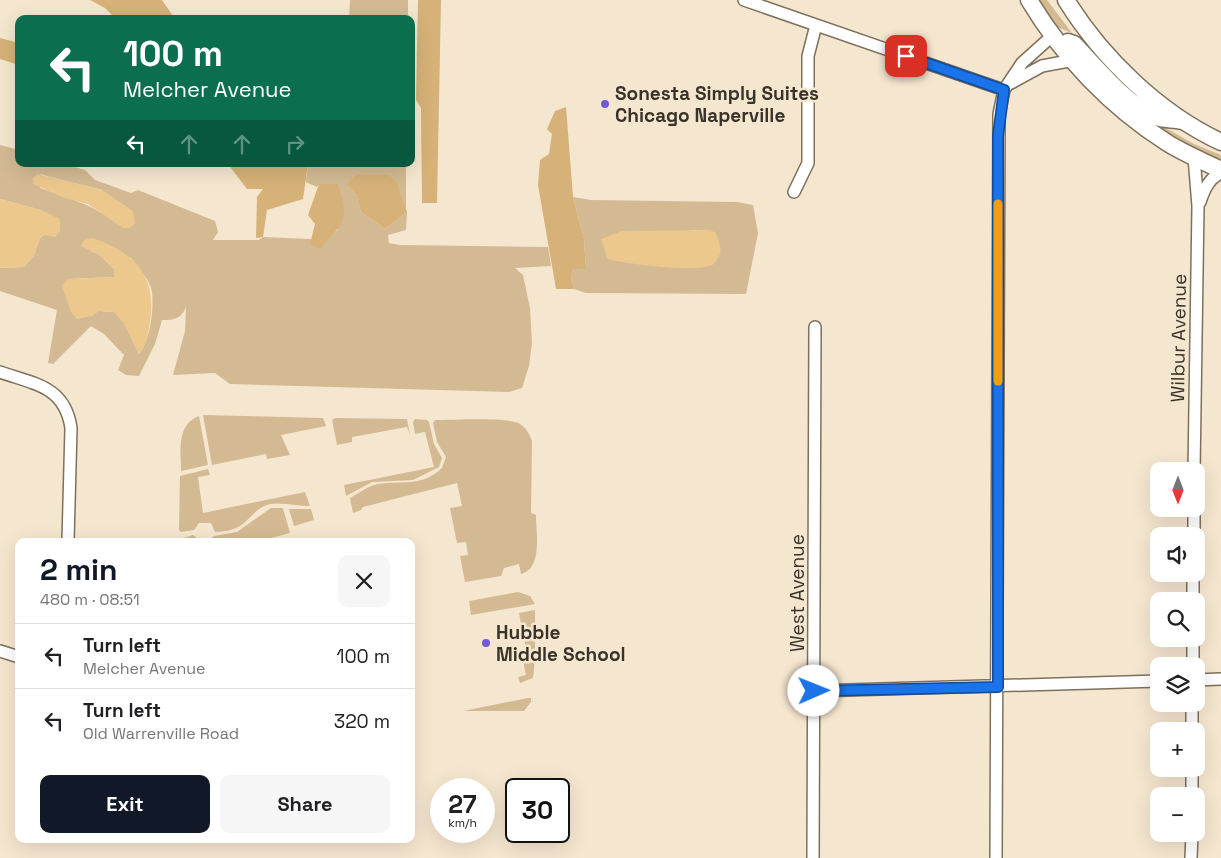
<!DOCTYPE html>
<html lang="en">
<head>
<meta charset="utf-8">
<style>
  body { margin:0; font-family:"Space Grotesk",sans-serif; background:#f6f6f6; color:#202124; height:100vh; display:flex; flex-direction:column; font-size:19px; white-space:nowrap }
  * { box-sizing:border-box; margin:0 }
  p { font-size:16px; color:#757577 }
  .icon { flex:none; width:28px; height:28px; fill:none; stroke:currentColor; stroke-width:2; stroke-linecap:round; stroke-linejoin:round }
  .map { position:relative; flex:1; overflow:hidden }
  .side { position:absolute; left:15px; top:538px; width:400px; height:305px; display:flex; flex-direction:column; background:#fff; border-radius:10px; box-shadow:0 5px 20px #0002 }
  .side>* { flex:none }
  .guide { position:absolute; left:15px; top:15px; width:400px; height:152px; border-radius:10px; box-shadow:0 5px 20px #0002; background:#0b6e4f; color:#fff; overflow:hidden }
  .needle { width:32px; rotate:180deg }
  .controls { position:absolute; left:1150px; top:462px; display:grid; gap:10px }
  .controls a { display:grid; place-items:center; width:55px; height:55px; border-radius:10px; background:#fff; box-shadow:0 5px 20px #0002; font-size:25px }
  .speed { position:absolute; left:430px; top:778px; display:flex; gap:10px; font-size:25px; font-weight:700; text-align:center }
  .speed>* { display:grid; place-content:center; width:65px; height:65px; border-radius:50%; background:#fff; box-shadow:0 5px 20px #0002; line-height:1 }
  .speed small { font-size:12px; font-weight:400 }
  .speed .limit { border:2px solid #111; border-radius:8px; background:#fff; color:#111 }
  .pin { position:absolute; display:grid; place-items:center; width:42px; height:42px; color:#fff; margin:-21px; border-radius:10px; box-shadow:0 2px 8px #0006 }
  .me { position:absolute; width:55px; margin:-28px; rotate:89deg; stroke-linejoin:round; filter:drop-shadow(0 0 4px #0008) }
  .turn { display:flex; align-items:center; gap:18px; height:105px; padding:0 25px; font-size:22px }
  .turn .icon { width:65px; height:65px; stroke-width:2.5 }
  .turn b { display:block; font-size:35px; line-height:42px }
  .lanes { display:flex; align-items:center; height:48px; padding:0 25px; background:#0003; justify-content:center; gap:25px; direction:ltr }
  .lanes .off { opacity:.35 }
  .round { display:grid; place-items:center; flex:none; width:52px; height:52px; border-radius:10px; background:#f6f6f6 }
  .overview { display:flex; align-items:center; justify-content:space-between; height:85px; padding:0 25px }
  h1 { font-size:30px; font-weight:700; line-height:38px; color:#111827 }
  .cta { display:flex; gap:10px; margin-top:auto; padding:10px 25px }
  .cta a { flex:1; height:58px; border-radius:10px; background:#111827; color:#fff; font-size:20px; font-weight:700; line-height:58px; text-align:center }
  .cta a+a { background:#f6f6f6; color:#202124 }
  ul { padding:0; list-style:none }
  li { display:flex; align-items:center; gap:15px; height:65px; padding:0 25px; border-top:1px solid #e0e0e0 }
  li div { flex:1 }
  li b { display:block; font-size:19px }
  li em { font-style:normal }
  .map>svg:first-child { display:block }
</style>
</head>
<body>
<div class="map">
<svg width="1221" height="858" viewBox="0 0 1221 858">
  <rect width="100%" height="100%" fill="#f5e6cf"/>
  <path fill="#d3ba93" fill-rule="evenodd" d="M 350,0 L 408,0 L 408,19 L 349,19 Z
    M 1039,0 L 1047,0 L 1072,33 L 1057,27 Z
    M 1136,111 L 1194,144 L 1221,155 L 1221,162 L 1186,145 Z
    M 0,145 L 19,150 L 19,164 L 65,164 L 85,170 L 95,180 L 131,193 L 138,190 L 215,221 L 218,232 L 213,240 L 259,240 L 263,237 L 311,239 L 311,244 L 328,238 L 338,230 L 319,184 L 317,187 L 306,182 L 308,164 L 406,164 L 406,209 L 398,184 L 356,194 L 361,212 L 385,229 L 407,212 L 406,230 L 388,235 L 389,243 L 400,245 L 548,247 L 551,266 L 515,268 L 523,275 L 530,308 L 532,343 L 529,366 L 522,388 L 509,392 L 230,384 L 215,373 L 173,375 L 185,331 L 186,307 C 181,319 174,320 162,320 L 155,344 L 139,376 L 126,375 L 118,370 L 124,355 L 104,334 L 91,326 L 53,364 L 48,363 L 57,310 L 0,291 L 0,268 L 24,267 L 34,255 L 40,238 L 44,235 L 41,210 L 0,199 ZM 41,174 C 61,181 82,184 102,190 L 116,223 C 93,204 67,198 40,188 ZM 89,251 L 131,258 C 139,268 150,280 152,292 C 154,309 150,341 139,354 L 124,323 L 114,312 L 98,311 L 92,316 L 71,312 L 68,300 L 68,279 L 114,277 L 114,269 L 99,254 Z
    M 573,197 L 591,200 L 737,202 L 753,205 L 758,233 L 746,294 L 586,293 L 574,289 L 571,277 L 573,269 L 586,269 L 584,239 ZM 694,230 L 710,230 L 602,246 Z
    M 203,415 L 323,418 L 326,426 L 281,435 L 290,455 L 267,459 L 266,454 L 212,465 Z
    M 199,416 L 208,465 L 181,471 C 181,451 176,425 199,416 Z
    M 335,418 L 407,419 L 410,435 L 407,427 L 352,437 L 352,442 L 337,445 L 332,420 Z
    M 415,419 L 427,420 L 429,422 L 434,444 L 442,458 L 439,467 L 413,480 L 372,482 L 346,496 L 344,485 L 434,467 L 425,432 L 415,434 L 413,422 Z
    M 435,420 C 454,420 503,417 518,423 C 526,427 529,433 532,441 L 531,513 L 536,515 C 536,532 543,569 521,574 L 519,564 L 504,568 L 501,576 L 465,582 L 460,556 L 468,555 L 466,542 L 457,543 L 450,508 L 462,506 L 457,483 L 363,507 L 361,510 L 353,513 L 350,498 C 359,493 368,486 378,484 C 403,480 420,488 442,468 L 446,457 L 437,442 L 433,423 Z
    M 208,469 L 210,475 L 198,477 L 203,513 L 305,492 L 310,506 C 297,506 282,502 270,504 C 247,510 251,531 215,532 L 211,523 L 199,523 L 194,530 L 181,532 L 179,530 L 180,476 Z
    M 271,508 L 283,508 L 290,533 L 260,541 L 208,541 L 214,536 L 237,532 Z
    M 289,509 L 311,509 L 314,520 L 294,526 Z
    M 193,535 L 201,541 L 175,541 Z
    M 518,592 L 530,596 L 535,604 L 471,615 L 469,601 Z
    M 535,610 L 535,654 L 527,655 L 519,613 Z
    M 535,659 L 533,678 L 520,683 L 518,677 L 526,675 L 523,661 Z
    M 528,698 L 531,698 L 531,702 L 524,711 L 463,711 Z"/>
  <path fill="#d6b278" d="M 90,0 L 162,0 L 175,19 L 112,19 L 114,17 L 105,8 Z
    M 418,0 L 441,0 L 437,203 L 422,203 L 421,108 L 416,100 Z
    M 0,38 L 19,43 L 19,65 L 0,59 Z
    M 566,107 L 573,197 L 584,239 L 586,269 L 573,269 L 571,277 L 574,289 L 556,289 L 538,185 L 540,160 L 549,154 L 552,134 L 547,129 L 555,111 Z
    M 228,164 L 308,164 L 303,199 L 267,210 L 263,237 L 256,238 L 257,197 L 263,189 L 247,189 Z
    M 357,175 L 389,175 L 398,184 L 407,212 L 385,229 L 361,212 L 356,194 L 347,184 Z
    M 319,184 L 338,184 C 343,200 349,216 337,230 C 331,237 326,241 321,249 L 310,244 L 315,224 L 308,215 Z"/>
  <path fill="#ecc88d" d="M 37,174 L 102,190 L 133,211 L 135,224 L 129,228 L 123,228 L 88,204 L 65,198 L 33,184 L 33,178 Z
    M 0,199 L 41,210 L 60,219 L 60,231 L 55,237 L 44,235 L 40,238 L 34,255 L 24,267 L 0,268 Z
    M 710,230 L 716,233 C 718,241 723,249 719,256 C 718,258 714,264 712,265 C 695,273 630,264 611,260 L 607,258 L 601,239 L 622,231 Z
    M 92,238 C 134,252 157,275 150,321 C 148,333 147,345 139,354 L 124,323 L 114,312 L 98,311 L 92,316 L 77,319 L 71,312 L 62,286 L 68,279 L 114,277 L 114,269 L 100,255 L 81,246 L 84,240 Z"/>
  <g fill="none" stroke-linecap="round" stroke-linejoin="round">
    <defs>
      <path id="minor" d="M 744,0 L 1004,90
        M 1011,83 L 1042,66 L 1074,60
        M 1194,157 L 1198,206 L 1194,471
        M 794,192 L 808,163 L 808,56 L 816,25
        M 1200,202 C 1204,190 1209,178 1221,173
        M 0,372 C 34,384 65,386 71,428 L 68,541
        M 1194,536 L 1194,509
        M 1193,601 L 1193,574
        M 0,651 L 19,657
        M 1193,666 L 1193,639
        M 1196,680 L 1221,679
        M 814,691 L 1159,681
        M 1192,731 L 1192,704
        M 1192,796 L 1192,769
        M 813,858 L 815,327
        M 996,858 L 999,114 L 1004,90 L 1022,63 L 1052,36
        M 1191,858 L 1192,834"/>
      <path id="secondary" d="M 1029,0 C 1063,57 1111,107 1166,142 C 1183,153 1203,161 1221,170
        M 1066,0 C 1102,58 1159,113 1221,142
        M 1068,42 L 1074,44 C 1096,67 1126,104 1156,117 C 1163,120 1174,119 1182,121"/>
    </defs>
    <use href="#minor" stroke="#7e715c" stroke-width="14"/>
    <use href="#secondary" stroke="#7e715c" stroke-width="19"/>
    <use href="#minor" stroke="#fff" stroke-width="11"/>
    <use href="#secondary" stroke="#fff" stroke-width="16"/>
  </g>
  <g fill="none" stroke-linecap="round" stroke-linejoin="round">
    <defs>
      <path id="route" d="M 814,691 L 998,687 L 998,136 L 1004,90 L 906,56"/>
    </defs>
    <use href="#route" stroke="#114b97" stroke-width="12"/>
    <use href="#route" stroke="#1a73e8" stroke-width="9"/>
    <path stroke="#f59e0b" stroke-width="9" d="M 998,204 L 998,381"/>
  </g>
  <g fill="#7459d4" stroke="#f5e6cf" stroke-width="2">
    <circle cx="605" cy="104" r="5"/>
    <circle cx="486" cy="643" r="5"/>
  </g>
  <g text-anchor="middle" stroke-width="5" stroke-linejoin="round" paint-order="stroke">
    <g font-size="19" font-weight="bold" fill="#383229" stroke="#f5e6cf" text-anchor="start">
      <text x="615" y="100">Sonesta Simply Suites<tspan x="615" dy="22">Chicago Naperville</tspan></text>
      <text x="496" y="639">Hubble<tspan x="496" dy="22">Middle School</tspan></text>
    </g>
    <g font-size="19" fill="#383229" stroke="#f5e6cf">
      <text transform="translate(1178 338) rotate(-89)" y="7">Wilbur Avenue</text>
      <text transform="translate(797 593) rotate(-90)" y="7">West Avenue</text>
    </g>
  </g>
</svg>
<div class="controls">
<a><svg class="needle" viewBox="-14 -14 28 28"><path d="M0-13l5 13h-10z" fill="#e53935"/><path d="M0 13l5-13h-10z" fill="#757577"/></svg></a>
<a><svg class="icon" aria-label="sound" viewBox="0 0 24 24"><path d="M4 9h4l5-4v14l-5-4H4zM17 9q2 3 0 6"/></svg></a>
<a><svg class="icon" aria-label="search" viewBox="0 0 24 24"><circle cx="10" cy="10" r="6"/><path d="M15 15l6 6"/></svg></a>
<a><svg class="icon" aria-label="layers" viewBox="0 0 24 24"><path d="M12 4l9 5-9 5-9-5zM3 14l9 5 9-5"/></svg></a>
<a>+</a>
<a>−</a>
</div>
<div class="speed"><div>27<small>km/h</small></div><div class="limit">30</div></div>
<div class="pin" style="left:906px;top:56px;background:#d93025"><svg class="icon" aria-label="arrive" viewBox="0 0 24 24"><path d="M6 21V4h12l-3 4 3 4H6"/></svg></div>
<svg class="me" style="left:814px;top:691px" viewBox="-20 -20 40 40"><circle r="19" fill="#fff"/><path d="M0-13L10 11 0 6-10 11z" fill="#1a73e8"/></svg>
<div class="guide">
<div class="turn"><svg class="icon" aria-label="left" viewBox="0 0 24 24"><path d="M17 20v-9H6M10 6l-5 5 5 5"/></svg><div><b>100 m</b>Melcher Avenue</div></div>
<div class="lanes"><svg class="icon" aria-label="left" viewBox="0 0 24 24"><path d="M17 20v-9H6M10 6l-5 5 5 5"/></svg><svg class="icon off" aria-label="ahead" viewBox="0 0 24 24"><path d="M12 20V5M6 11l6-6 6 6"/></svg><svg class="icon off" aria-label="ahead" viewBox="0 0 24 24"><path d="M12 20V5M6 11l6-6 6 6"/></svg><svg class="icon off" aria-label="right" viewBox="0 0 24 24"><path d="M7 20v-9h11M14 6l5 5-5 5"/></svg></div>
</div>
<section class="side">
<div class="overview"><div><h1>2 min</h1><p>480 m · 08:51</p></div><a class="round"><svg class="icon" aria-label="close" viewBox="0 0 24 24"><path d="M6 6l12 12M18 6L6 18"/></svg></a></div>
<ul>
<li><svg class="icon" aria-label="left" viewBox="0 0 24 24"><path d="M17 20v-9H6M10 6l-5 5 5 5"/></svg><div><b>Turn left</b><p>Melcher Avenue</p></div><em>100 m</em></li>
<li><svg class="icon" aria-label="left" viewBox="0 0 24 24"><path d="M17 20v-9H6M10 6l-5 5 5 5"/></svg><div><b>Turn left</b><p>Old Warrenville Road</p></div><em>320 m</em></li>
</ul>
<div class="cta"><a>Exit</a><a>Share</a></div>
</section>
</div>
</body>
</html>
